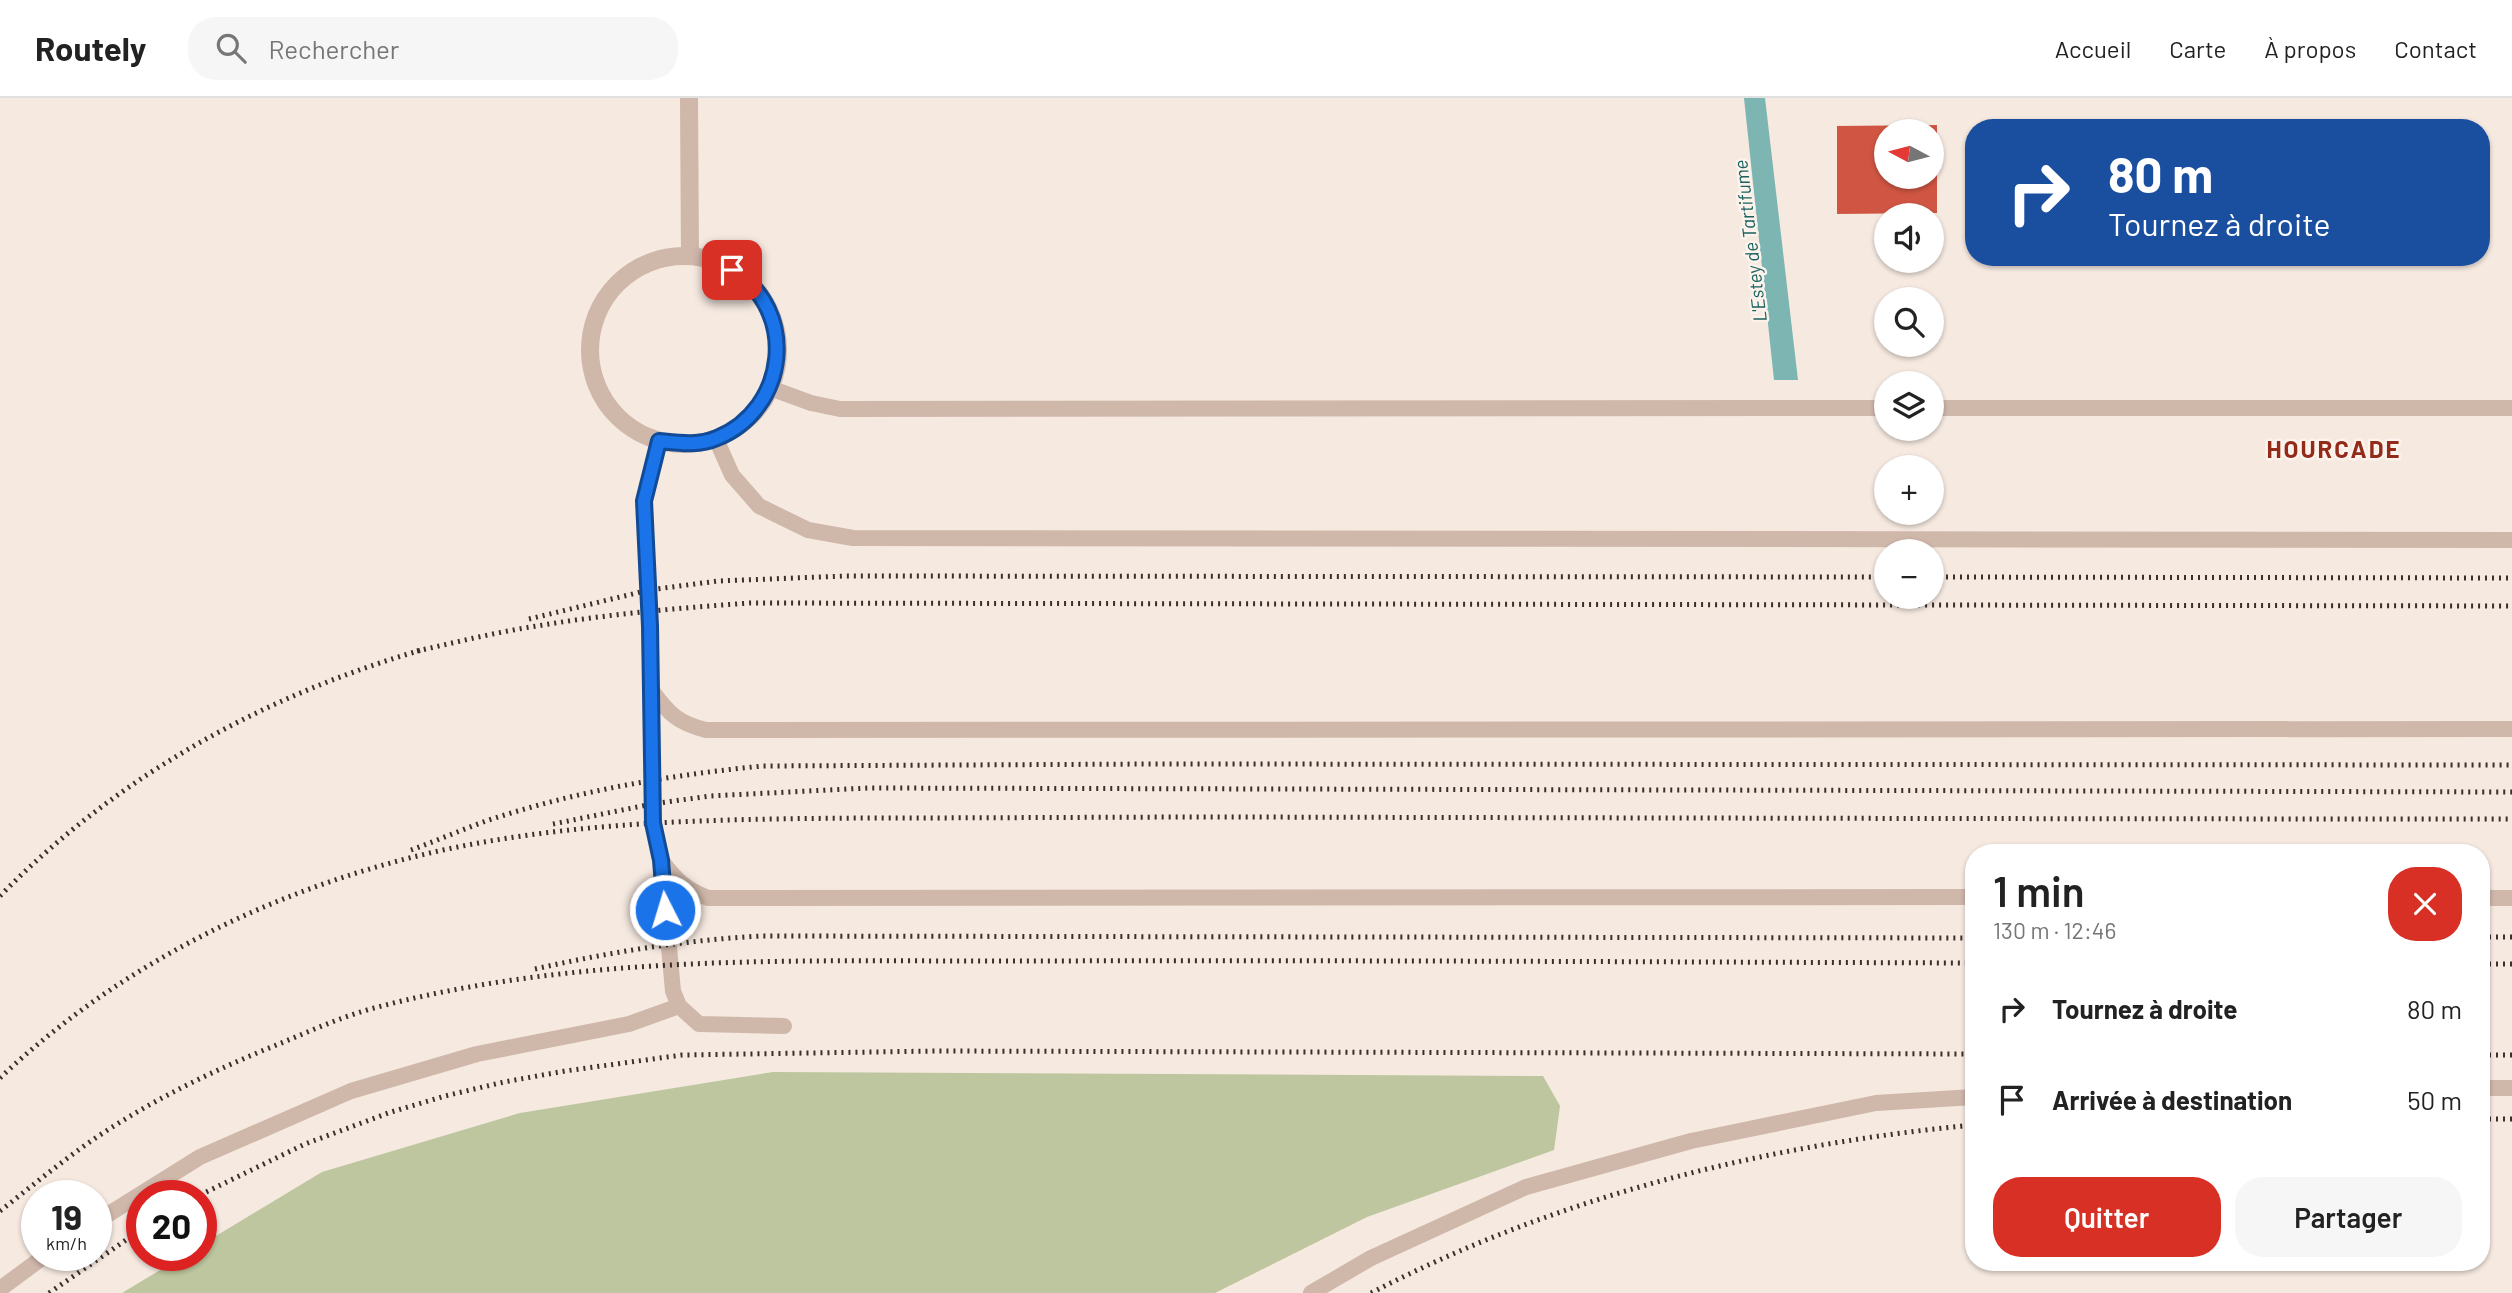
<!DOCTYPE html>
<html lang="fr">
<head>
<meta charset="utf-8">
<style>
  body { margin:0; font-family:Barlow,sans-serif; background:#f6f6f6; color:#222; height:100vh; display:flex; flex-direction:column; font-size:26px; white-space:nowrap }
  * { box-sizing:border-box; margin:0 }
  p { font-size:23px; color:#767676 }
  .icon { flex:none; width:38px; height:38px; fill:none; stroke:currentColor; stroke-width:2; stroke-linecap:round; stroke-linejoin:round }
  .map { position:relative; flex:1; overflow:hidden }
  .side { position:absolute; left:1965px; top:746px; width:525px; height:427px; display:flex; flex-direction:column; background:#fff; border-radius:28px; box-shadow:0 2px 5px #0004 }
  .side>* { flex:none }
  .banner { position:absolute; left:1965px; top:21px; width:525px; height:147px; border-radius:28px; box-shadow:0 2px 5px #0004; background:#1a4fa0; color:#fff; overflow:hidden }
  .needle { width:46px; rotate:277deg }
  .controls { position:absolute; left:1874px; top:21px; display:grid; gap:14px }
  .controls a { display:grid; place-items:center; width:70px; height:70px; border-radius:50%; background:#fff; box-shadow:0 2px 5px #0004; font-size:35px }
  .speed { position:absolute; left:21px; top:1082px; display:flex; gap:14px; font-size:35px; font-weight:700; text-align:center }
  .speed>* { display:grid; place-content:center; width:91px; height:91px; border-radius:50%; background:#fff; box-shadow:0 2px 5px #0004; line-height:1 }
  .speed small { font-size:18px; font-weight:400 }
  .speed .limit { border:10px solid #d22; background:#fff; color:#111 }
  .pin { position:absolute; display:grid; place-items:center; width:60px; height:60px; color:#fff; margin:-30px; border-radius:14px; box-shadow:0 4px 10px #0006 }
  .me { position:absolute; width:77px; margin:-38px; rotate:355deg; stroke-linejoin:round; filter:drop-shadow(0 0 5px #0008) }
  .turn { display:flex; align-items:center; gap:24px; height:147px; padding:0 28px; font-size:32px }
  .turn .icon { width:91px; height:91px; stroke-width:2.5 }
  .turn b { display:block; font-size:49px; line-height:60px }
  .round { display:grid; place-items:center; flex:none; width:74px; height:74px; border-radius:28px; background:#f6f6f6 }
  .overview { display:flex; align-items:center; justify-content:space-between; height:119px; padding:0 28px }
  h1 { font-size:42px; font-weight:600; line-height:52px }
  .primary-button { display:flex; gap:14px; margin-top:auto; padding:14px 28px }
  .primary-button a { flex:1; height:80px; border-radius:28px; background:#d93025; color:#fff; font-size:28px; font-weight:600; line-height:80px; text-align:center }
  .primary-button a+a { background:#f6f6f6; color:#222 }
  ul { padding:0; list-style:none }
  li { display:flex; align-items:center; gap:21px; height:91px; padding:0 28px }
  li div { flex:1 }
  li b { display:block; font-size:26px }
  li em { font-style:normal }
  header { display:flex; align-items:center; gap:42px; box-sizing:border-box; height:98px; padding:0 35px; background:#fff; border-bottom:2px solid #e0e0e0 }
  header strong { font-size:33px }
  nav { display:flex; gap:38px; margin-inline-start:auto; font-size:24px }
  .search { width:490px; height:63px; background:#f6f6f6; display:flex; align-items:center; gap:18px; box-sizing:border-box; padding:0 24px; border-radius:28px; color:#767676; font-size:26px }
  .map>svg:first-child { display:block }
</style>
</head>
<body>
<header>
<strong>Routely</strong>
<div class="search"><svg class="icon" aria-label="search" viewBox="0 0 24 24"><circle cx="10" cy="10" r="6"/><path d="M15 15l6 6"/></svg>Rechercher</div>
<nav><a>Accueil</a><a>Carte</a><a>À propos</a><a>Contact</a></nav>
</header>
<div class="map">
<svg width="2512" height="1195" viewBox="0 0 2512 1195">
  <rect width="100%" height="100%" fill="#f5e9e0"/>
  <path fill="#bdc69e" d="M 773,974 L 1543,978 L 1560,1008 L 1554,1052 L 1367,1119 L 1215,1195 L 122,1195 L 185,1157 L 201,1157 L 201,1147 L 322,1074 L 520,1015 Z"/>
  <path fill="#7cb5b1" d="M 1744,0 L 1765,0 L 1798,282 L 1774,282 Z"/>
  <path fill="#d05643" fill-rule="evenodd" d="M 1937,27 L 1937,115 L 1837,116 L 1837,28 ZM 1886,33 L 1932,33 L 1932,79 L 1886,79 Z"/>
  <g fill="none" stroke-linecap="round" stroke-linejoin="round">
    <path stroke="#cfb7aa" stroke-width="16" d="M 770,290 L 811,305 L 840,311 L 1886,310
      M 1932,310 L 2512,310
      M 716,341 L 732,377 L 759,408 L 808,432 L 853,440 L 2512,442
      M 659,343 L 644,403 L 650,528 L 653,725 L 661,762 L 673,893 L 679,908 L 699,926 L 784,928
      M 652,593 C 669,616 678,625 706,632 L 2512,631
      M 661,762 C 676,782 685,791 708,800 L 1974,799
      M 2482,800 L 2512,800
      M 2482,990 L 2512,990
      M 96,1124 L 200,1059 L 351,993 L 477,956 L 629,926 L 679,908
      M 0,1191 L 46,1157
      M 1311,1195 L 1371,1160 L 1526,1089 L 1691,1043 L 1876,1005 L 1974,999"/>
    <path stroke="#cfb7aa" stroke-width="18" d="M 689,0 L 690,158
      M590 252a94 94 0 1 1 188 0a94 94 0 1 1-188 0Z"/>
    <path stroke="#3c2e2a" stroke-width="5" stroke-dasharray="2 5" stroke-linecap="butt" d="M 1932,479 L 2512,480
      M 529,521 L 649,492 L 718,483 L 845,478 L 1886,479
      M 417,553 C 457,544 497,534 537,528 C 608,516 679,510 750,505 L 2512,508
      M 553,726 L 652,706 L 710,698 L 868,690 L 2512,694
      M 411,752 C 436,743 461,732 486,723 C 576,693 669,677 763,668 L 1152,666 L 2512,667
      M 0,798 C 117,678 264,597 425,551
      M 2482,839 L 2512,839
      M 2482,866 L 2512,866
      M 535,871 C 610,854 685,842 762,838 L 1974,840
      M 2482,957 L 2512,957
      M 0,980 C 122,864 279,788 443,752 C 583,722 726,721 868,720 C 989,720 1110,719 1231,719 C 1658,720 2085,721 2512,721
      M 2482,1021 L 2512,1021
      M 200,1097 L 305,1046 L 391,1014 L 445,998 L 504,984 L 565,973 L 682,957 L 936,953 L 1974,956
      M 0,1113 C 32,1088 63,1062 97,1039 C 154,1001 216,971 279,946 C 310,933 341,919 374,910 C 588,853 815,864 1034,863 C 1348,862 1661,864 1974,865
      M 49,1195 L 142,1131
      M 1371,1195 C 1556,1099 1766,1046 1974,1027"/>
  </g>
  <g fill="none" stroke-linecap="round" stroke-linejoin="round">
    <defs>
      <path id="route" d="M 665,812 L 661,762 L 653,725 L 650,528 L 644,403 L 659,343 C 679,345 699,348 717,340 C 788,311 799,212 732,172"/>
    </defs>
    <use href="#route" stroke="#114b97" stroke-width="18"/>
    <use href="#route" stroke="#1a73e8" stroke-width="12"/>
  </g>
  <g text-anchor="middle" stroke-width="5" stroke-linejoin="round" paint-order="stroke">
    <g font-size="19" font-style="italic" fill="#1b625f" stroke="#fcf3ed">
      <text transform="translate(1750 143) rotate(-97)" y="7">L'Estey de Tartifume</text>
    </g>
    <g font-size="24" font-weight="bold" letter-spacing="2" fill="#932b1b" stroke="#fcf3ed">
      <text x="2334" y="360">HOURCADE</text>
    </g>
  </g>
</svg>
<div class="controls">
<a><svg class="needle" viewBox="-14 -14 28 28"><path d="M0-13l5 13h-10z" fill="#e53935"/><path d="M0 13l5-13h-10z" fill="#767676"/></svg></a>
<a><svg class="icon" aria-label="sound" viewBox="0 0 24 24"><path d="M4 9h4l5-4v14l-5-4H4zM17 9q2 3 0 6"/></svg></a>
<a><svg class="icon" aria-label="search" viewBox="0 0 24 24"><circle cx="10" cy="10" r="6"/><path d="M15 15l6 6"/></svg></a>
<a><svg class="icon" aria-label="layers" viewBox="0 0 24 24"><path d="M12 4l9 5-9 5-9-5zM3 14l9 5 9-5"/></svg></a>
<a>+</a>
<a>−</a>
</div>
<div class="speed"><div>19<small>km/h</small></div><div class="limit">20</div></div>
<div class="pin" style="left:732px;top:172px;background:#d93025"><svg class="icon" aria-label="arrive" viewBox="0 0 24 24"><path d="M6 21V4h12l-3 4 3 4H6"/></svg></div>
<svg class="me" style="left:665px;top:812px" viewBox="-20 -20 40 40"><circle r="17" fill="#1a73e8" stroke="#fff" stroke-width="3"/><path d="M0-11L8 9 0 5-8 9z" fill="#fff"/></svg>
<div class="banner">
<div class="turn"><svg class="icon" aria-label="right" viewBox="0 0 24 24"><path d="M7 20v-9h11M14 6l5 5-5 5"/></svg><div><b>80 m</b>Tournez à droite</div></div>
</div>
<section class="side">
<div class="overview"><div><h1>1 min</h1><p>130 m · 12:46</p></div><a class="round" style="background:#d93025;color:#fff"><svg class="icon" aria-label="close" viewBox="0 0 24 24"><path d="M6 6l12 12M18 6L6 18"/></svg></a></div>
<ul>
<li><svg class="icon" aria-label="right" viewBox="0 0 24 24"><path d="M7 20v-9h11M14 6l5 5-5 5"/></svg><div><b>Tournez à droite</b></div><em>80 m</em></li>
<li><svg class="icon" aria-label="arrive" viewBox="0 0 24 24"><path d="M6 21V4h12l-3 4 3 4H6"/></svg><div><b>Arrivée à destination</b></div><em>50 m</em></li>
</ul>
<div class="primary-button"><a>Quitter</a><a>Partager</a></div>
</section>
</div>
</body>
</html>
